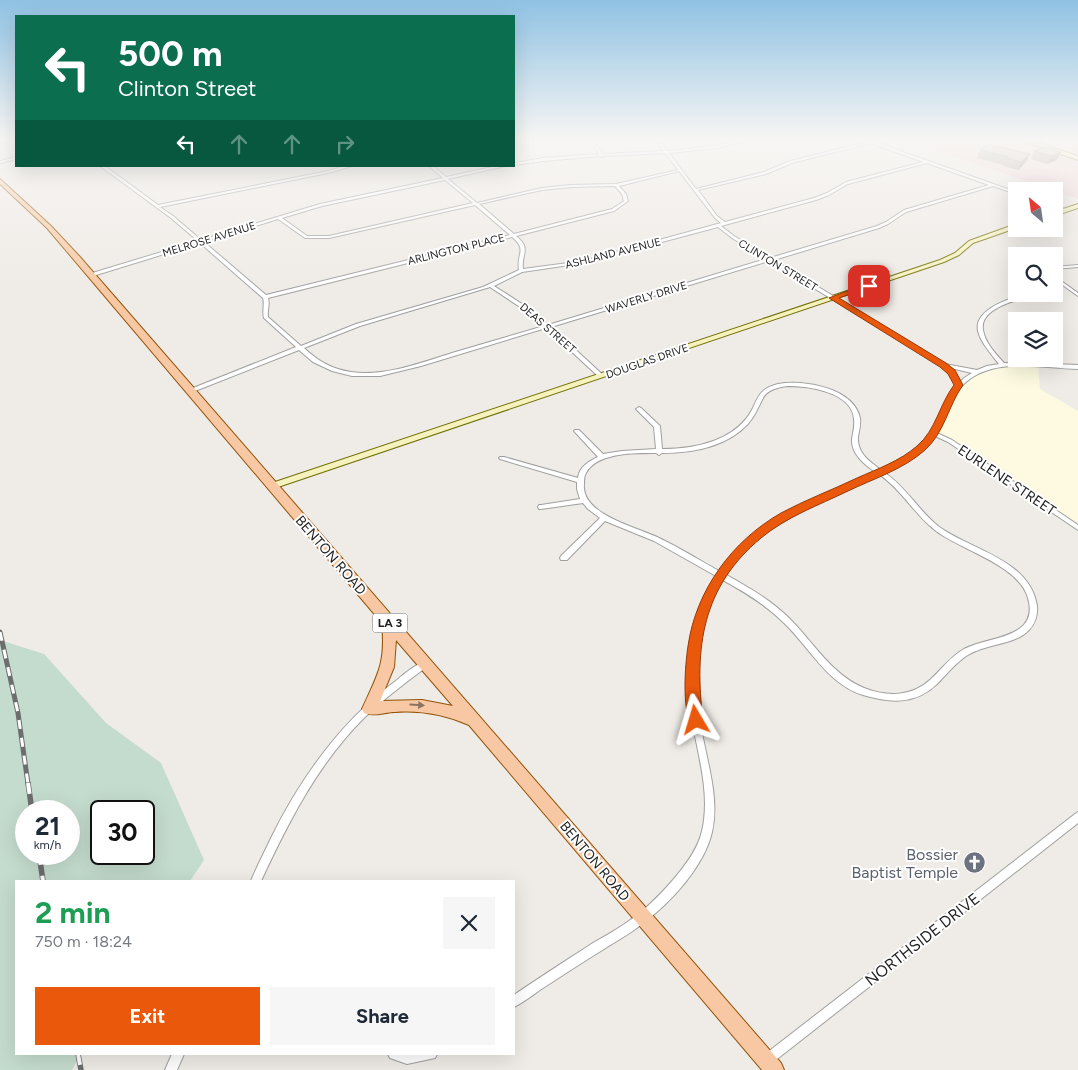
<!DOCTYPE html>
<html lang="en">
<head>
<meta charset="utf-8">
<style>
  body { margin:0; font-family:Figtree,sans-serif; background:#f6f6f7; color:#1f2937; height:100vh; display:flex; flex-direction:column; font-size:19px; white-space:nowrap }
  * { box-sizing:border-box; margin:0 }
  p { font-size:16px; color:#747a83 }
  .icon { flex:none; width:28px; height:28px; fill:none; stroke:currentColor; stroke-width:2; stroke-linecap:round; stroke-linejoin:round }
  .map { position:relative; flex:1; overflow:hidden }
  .side { position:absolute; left:15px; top:880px; width:500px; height:175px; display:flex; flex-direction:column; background:#fff; border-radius:0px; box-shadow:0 5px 20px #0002 }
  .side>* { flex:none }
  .banner { position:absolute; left:15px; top:15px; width:500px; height:152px; border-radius:0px; box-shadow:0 5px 20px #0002; background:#0b6e4f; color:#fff; overflow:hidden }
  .needle { width:32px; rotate:331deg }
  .controls { position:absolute; left:1008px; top:182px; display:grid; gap:10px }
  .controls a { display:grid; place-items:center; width:55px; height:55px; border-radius:0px; background:#fff; box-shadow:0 5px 20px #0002; font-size:25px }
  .speed { position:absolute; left:15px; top:800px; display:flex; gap:10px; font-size:25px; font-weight:700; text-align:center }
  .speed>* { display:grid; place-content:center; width:65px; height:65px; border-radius:50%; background:#fff; box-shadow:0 5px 20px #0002; line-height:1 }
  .speed small { font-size:12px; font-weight:400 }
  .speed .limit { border:2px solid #111; border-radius:8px; background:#fff; color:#111 }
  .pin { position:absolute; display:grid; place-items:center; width:42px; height:42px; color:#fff; margin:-21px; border-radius:10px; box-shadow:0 2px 8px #0006 }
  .me { position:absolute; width:55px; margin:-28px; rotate:353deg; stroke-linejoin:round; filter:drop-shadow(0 0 4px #0008) }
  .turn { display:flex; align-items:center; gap:18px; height:105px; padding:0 20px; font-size:22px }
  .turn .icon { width:65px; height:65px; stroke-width:2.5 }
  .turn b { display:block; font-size:35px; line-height:42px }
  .lanes { display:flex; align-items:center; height:48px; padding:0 20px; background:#0003; justify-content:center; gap:25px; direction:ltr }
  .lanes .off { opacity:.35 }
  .round { display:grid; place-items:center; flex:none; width:52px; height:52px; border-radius:0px; background:#f6f6f7 }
  .overview { display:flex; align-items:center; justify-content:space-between; height:85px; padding:0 20px }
  h1 { font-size:30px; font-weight:700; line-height:38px; color:#1e9e55 }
  .cta { display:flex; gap:10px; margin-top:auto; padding:10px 20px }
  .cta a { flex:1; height:58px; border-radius:0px; background:#ea580c; color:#fff; font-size:20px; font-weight:700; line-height:58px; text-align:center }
  .cta a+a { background:#f6f6f7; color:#1f2937 }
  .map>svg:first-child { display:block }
</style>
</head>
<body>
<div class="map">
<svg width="1078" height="1070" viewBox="0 0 1078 1070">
  <rect width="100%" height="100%" fill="#efebe6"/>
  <path fill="#efd6d8" d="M 908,141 L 1020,141 L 1078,159 L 1078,199 Z
    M 1032,141 L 1078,141 L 1078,155 Z"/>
  <path fill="#fdfae1" d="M 1003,365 L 1038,365 L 1040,389 L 1078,411 L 1078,528 L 950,441 L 935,434 L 952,393 L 971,375 Z"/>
  <path fill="#c4dcce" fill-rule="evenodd" d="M 0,640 L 44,654 L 106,723 L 161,763 L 204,860 L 190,881 L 16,881 L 16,1054 L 81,1054 L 72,1070 L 0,1070 ZM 26,811 L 69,811 L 69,854 L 26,854 ZM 101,811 L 144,811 L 144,854 L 101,854 Z"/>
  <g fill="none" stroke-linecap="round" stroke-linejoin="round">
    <path stroke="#a9d6db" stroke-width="1" d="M 0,144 L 16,142"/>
    <defs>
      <path id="street" d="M 656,141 L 660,141 L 667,151 L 716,146 L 738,141 L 747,141 L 716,148 L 669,153 L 696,189 L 764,172 L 790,161 L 867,142 L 866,141 L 872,141 L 1016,192 L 1016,194 L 993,186 L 906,212 L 888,224 L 879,228 L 774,260 L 945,364 L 977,370 L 987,366 L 999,364 C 991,354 981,343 978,331 C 973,308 1018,294 1035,294 L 1035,295 C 1019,299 979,308 983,330 C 985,343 996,354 1004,363 L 1027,363 L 1078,365 L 1078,369 C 1041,368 988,355 960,388 C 950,401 946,419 937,433 L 952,440 L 1078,525 L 1078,530 L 948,442 L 935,436 C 923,454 903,464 885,473 C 906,487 918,510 938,526 C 970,550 1030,559 1037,606 C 1038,614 1035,624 1029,630 C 1013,647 980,643 961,660 C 952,667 945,676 937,684 C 915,705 890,703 863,695 C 827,684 809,646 783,622 C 765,604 743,591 721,579 C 717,587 712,595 709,603 C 692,646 694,693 703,738 C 709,768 719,801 712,832 C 704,867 670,903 642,924 C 630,934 616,941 604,949 C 583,962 563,975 543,988 C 534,994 524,1002 514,1007 L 514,995 C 540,977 567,960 593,943 C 605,936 618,929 629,921 C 645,910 660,895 673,880 C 685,866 698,849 702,831 C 713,785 690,735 688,688 C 687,660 691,630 702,603 C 705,594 711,585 716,576 L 654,541 L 605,521 L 567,560 L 561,560 L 560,558 L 561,556 L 600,518 L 588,509 L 583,503 L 541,509 L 539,509 L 538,507 L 539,505 L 541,505 L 580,499 L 577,489 L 577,482 L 500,459 L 499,458 L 500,457 L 504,457 L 578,478 C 579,467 589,461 598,457 L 575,432 L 574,431 L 575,430 L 579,430 L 603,454 L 622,451 L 656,449 L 654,427 L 636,409 L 639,407 L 641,408 L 660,426 L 662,449 C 691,449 726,443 746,419 C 759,403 754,390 778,384 C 803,379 854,388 860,418 C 861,424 859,431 858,437 C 857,453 869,461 881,470 C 902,460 923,448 934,427 C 942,413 947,399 956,386 L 950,373 L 944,367 L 769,261 L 551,327 L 603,375 L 603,377 L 599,377 L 546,328 L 421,366 L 380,376 L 352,376 L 332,371 L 313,362 L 299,350 L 190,393 L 188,392 L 188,390 L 296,347 L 264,318 C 262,311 265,305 263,298 L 200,243 L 93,276 L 89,276 L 89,274 L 198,241 L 171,218 L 100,166 L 105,166 L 158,205 L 328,171 L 345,166 L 352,166 L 328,173 L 160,207 L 173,216 L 201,240 L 320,204 L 443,178 L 429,166 L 433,166 L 446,177 L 497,166 L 505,166 L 448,179 L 477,203 L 542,188 L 571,185 L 616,184 L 678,170 L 665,153 L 604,156 L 602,157 L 600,156 L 543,161 L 514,165 L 514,163 L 543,158 L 599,154 L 594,146 L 596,145 L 602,154 L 664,151 ZM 871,143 L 923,162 L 846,182 L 827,193 L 814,198 L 725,222 L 717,216 L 698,190 L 766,174 L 792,163 ZM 927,163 L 989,185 L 904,210 L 886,222 L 877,226 L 770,258 L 734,236 L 721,226 L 816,200 L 829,195 L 848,184 ZM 679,171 L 715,218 L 721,223 L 583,261 L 523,269 C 521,253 532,249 516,236 L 614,211 L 628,201 L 626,194 L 619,186 ZM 445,180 L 473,203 L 329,236 L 307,236 L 282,218 L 322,206 ZM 615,186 L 622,194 L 624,201 L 612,209 L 514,234 L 479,204 L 542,190 L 571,187 ZM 475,205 L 510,235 L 266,295 L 204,242 L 278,219 L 305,238 L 329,238 ZM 718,227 L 732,238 L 766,259 L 548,325 L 536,313 L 494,286 L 522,272 L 583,263 ZM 512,237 C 528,250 516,254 519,270 L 483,287 L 356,324 L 301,346 L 268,317 C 267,311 270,304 268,298 ZM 490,287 L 532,315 L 544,326 C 513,335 483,344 452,353 C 421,363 383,377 351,372 C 331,369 318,361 304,348 L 360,326 ZM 951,368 L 972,373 L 964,378 L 960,382 L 955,372 ZM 787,386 C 809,386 852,392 854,419 C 855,426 853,432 852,439 C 851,454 864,464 875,472 C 828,494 770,514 734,553 C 728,558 724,565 719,571 C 699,560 680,548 659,538 C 637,527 581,515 584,484 C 584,480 584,476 586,473 C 597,452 636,453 656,453 L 659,455 L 662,453 C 692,453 726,447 748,424 C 752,419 756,413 758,408 C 761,403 762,398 766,394 C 771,389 780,387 787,386 ZM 880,475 C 903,491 914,514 936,531 C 961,550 1019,565 1028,598 C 1040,639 988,636 964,649 C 950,657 942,669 931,679 C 912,697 887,697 864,688 C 832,675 813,642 790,619 C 771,600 748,587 725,574 C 730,568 734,561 739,556 C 777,517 832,498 880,475 Z
        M 16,157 L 16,159 L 0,163 L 0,161 Z
        M 1054,206 L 1065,209 L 1066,210 L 1064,211 L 1054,208 Z
        M 1078,265 L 1078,267 L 1054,269 L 1054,267 Z
        M 1054,276 L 1078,293 L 1078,296 L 1054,279 Z
        M 425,661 L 428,662 L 429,664 L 428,666 C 406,682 385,698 365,717 C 318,763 288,823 261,881 L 251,881 C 257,866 265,851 272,836 C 302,776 342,720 397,680 C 405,673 415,665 425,661 Z
        M 1078,812 L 1078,823 L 772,1063 L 768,1065 L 764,1063 L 762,1059 L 764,1055 L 1075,814 Z
        M 172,1054 L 184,1054 L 177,1070 L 165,1070 Z
        M 388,1054 L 437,1054 L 435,1058 L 407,1064 L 390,1058 Z"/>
      <path id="secondary" d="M 1023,141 L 1031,141 L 1078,156 L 1078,160 Z
        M 1078,204 L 1078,208 L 1054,216 L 1054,212 Z
        M 1016,224 L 1016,228 L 973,243 L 959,255 L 944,262 L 275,488 L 269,488 L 267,486 L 269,484 L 940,260 L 955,253 L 969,241 Z"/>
      <path id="primary" d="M 0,179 L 51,226 L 80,257 L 781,1063 L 784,1070 L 762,1070 L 469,725 C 446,715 421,710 395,712 C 386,712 373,717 364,713 L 362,709 C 378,674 386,663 382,623 L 47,228 L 0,184 ZM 396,640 L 453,706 L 422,700 L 380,701 L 394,667 Z"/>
    </defs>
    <use href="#street" stroke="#a0a0a0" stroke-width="2"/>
    <use href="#secondary" stroke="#716f0b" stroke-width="2"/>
    <use href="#primary" stroke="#925308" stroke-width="2"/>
    <use href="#street" fill="#fff" fill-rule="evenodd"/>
    <use href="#secondary" fill="#f6f2bd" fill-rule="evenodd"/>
    <use href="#primary" fill="#f7c8a3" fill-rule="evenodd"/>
    <defs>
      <path id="rail-far1" d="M 0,632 L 18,713 L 28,784"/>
      <path id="rail" d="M 28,783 L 32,811
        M 39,854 L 43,881
        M 78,1054 L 81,1070"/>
    </defs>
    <use href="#rail-far1" stroke="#6d6d6d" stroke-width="5"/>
    <use href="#rail" stroke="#6d6d6d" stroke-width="5.5"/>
    <use href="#rail-far1" stroke="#fff" stroke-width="3" stroke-dasharray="9" stroke-linecap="butt"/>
    <use href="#rail" stroke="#fff" stroke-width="4" stroke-dasharray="11" stroke-linecap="butt"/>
  </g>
  <path fill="#a59d99" d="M 987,144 L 1026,162 L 1018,170 L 1003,166 L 1004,165 L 977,158 L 980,150 Z
    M 1044,147 L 1057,160 L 1047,164 L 1031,159 L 1034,151 Z"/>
  <path fill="#867f7d" d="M 1061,152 L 1057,160 L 1047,164 L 1051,156 Z
    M 1030,154 L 1026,162 L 1018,170 L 1021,162 Z"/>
  <path fill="#c0b6b2" stroke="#867f7d" d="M 987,144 L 1030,154 L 1021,162 L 1007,158 L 1008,157 L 980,150 Z
    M 1044,147 L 1061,152 L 1051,156 L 1034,151 Z"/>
  <defs><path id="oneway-solid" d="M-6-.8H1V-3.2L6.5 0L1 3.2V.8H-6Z" transform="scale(1.25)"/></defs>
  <use fill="#8b7461" href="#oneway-solid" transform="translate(417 705) rotate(3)"/>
  <linearGradient id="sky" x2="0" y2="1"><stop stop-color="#8fc2e3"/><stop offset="0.48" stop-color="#f8f6f4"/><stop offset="1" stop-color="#f8f6f4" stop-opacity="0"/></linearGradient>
  <rect width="1078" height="291" fill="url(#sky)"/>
  <path fill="#ea580c" stroke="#983908" d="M 866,284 L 873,286 L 839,298 L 946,363 L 955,370 L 963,385 C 948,406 945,432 925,450 C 904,469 873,479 848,491 C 819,505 786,517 761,538 C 702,587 694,648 703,720 L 701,725 L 696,727 L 691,725 C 682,706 685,666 688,646 C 696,590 732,541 781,513 C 805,500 832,490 857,478 C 877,469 900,461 917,446 C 936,430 939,405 954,385 L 948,374 L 940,367 L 829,298 Z"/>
  <defs>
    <symbol id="church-disc" viewBox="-11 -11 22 22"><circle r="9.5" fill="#6b7280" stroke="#fff"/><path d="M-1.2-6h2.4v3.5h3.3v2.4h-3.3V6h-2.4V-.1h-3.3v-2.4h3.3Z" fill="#fff"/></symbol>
  </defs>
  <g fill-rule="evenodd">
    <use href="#church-disc" x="962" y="850" width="25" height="25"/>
  </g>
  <g text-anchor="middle" stroke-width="4" stroke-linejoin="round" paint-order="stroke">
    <g font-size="11" fill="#1f1f1f" stroke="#fff">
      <text transform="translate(209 239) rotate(-17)" y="4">MELROSE AVENUE</text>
      <text transform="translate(456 249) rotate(-14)" y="4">ARLINGTON PLACE</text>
      <text transform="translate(613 253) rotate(-14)" y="4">ASHLAND AVENUE</text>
      <text transform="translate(778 265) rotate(31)" y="4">CLINTON STREET</text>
      <text transform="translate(646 297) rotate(-17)" y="4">WAVERLY DRIVE</text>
      <text transform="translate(548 328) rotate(41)" y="4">DEAS STREET</text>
      <text transform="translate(647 361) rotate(-19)" y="4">DOUGLAS DRIVE</text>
    </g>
    <rect fill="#fff" stroke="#626262" stroke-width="1" x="372.5" y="613.5" width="35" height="19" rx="4"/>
    <g font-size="12" font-weight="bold" fill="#1f1f1f">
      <text x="390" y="627">LA 3</text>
    </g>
    <g font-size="14" fill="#1f1f1f" stroke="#fff">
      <text transform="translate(1007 480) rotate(34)" y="5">EURLENE STREET</text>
      <text transform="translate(331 555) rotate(49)" y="5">BENTON ROAD</text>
      <text transform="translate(595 861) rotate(50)" y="5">BENTON ROAD</text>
    </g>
    <g font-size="16" fill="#5b616d" stroke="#fff" text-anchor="end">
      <text x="958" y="860">Bossier<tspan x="958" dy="18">Baptist Temple</tspan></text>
    </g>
    <g font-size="16" fill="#1f1f1f" stroke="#fff">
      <text transform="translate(922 939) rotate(-38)" y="6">NORTHSIDE DRIVE</text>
    </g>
  </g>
</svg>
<div class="controls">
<a><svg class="needle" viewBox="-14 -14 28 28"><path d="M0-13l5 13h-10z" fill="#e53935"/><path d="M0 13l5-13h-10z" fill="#747a83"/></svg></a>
<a><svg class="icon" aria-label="search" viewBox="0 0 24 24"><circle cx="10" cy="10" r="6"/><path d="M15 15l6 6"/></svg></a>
<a><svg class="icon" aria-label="layers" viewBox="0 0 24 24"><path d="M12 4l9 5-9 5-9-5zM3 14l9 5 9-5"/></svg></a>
</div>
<div class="speed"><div>21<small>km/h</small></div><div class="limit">30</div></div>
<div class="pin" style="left:869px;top:286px;background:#d93025"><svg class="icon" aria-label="arrive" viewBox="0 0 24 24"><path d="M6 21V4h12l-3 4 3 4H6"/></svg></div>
<svg class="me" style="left:696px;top:720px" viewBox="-20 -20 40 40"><path d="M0-17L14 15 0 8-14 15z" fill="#ea580c" stroke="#fff" stroke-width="4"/></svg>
<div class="banner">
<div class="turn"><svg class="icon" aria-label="left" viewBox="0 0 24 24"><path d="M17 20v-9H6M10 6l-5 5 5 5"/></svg><div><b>500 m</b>Clinton Street</div></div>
<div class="lanes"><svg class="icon" aria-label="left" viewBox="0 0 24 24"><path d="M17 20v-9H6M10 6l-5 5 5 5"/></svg><svg class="icon off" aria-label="ahead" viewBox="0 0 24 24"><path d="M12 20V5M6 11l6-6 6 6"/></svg><svg class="icon off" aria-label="ahead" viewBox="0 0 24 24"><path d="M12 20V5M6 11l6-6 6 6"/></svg><svg class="icon off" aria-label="right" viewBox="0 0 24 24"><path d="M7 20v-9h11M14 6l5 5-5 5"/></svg></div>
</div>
<section class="side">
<div class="overview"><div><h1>2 min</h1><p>750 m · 18:24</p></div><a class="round"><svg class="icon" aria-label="close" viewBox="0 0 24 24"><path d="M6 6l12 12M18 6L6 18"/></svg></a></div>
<div class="cta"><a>Exit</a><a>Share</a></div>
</section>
</div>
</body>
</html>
